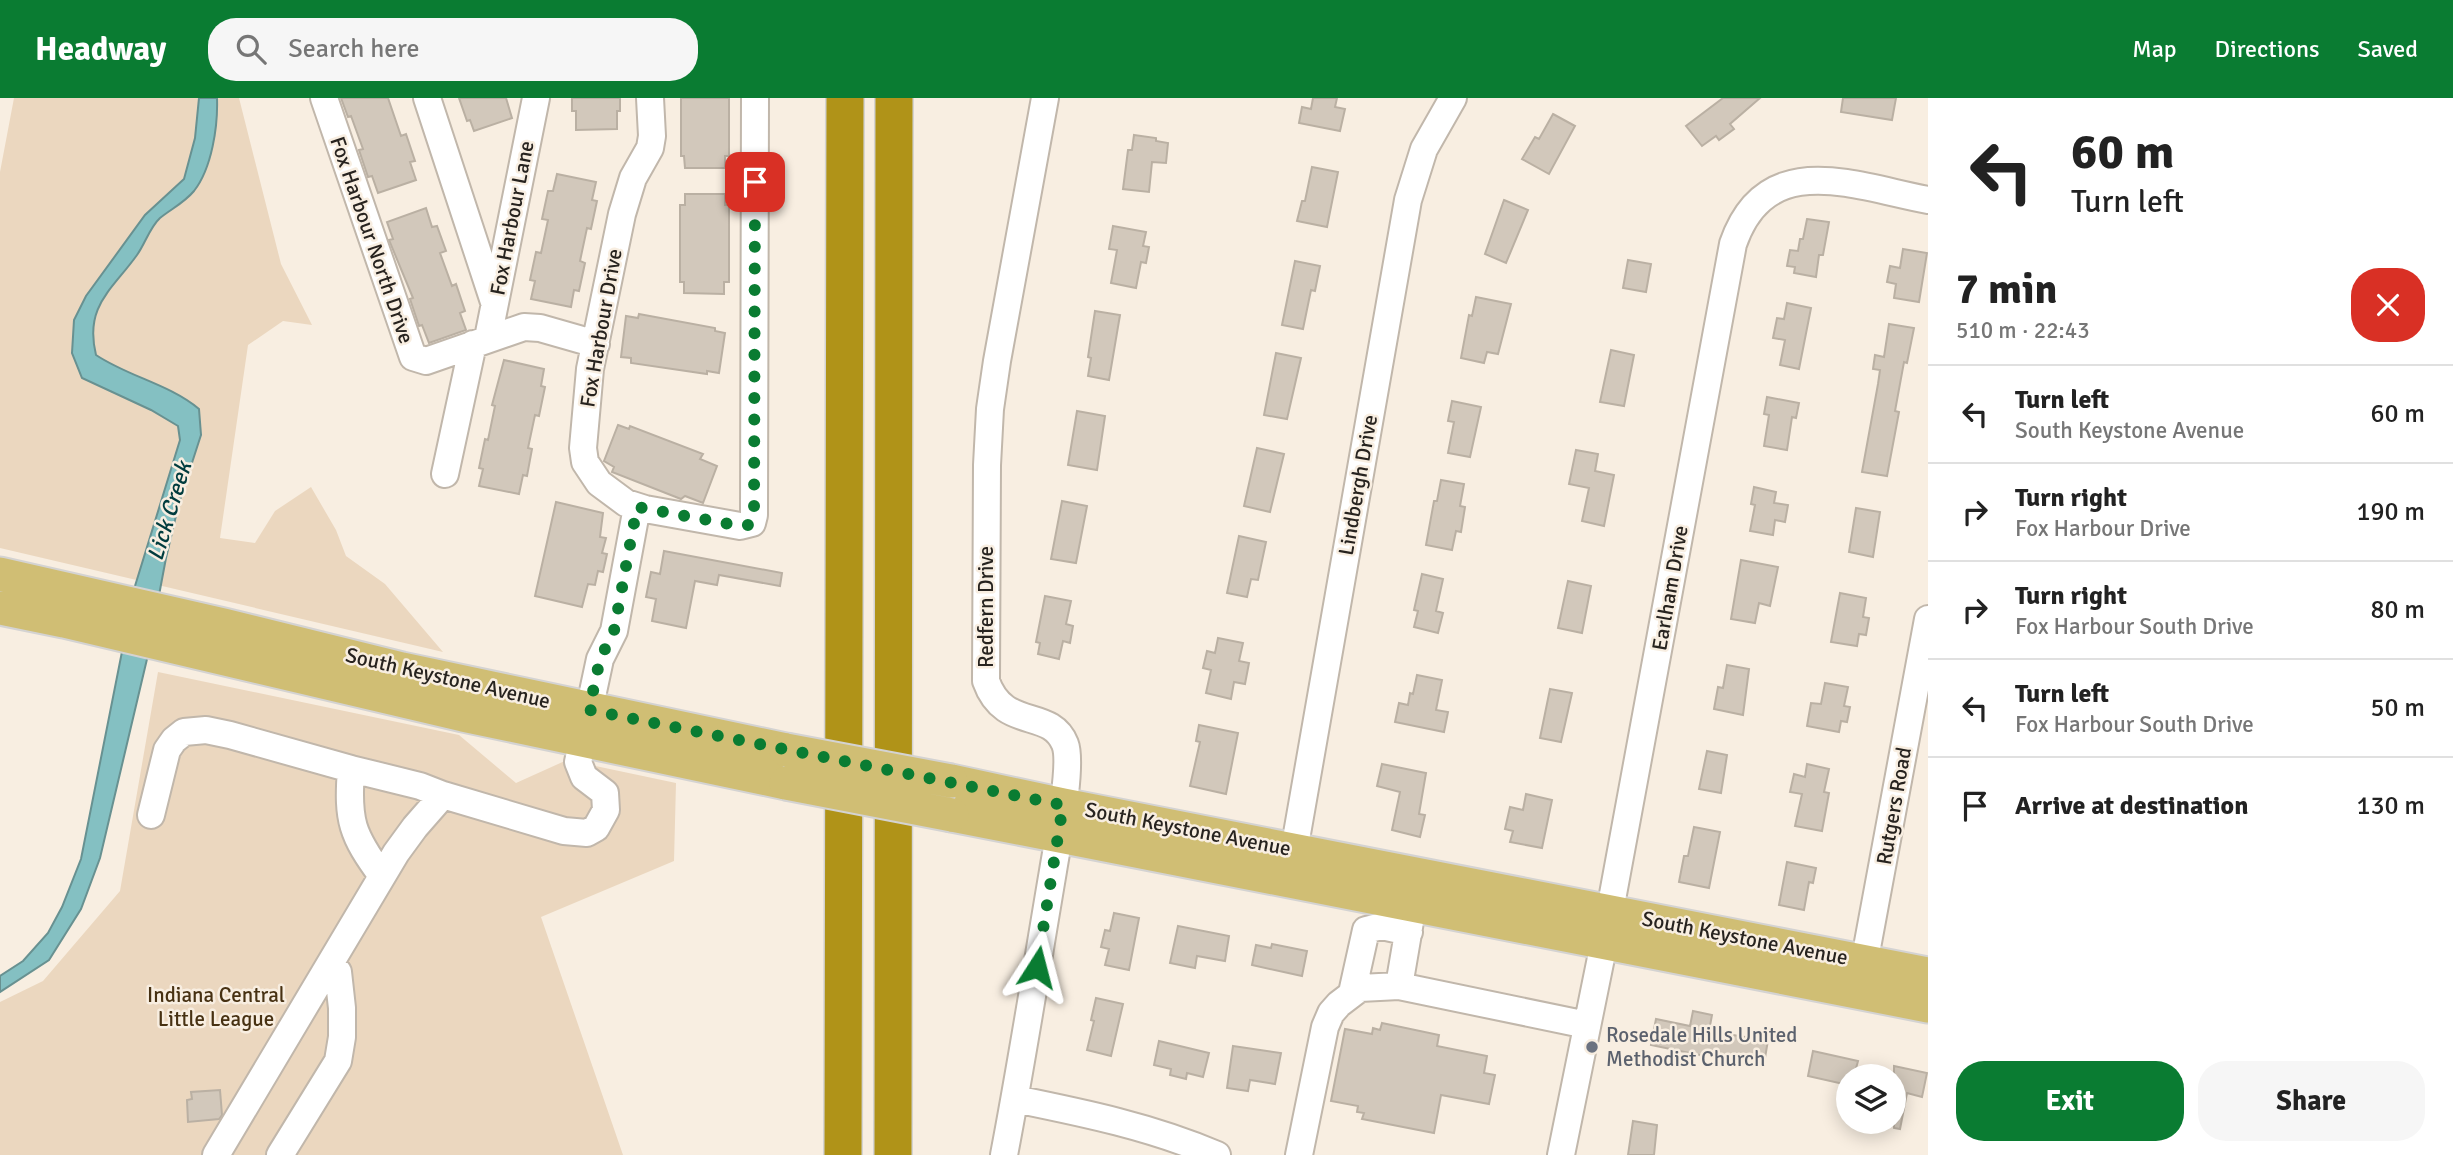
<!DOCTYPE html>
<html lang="en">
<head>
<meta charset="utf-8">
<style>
  body { margin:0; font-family:Signika,sans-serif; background:#f6f6f6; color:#222; height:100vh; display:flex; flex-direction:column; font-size:26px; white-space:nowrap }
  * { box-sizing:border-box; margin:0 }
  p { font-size:23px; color:#767676 }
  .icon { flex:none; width:38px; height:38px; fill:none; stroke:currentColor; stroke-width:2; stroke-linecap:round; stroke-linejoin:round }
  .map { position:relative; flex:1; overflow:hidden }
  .drawer { display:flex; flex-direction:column; background:#fff; width:525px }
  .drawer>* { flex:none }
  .banner { background:#fff; color:#222; overflow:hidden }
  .controls { position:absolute; left:1836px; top:966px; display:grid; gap:14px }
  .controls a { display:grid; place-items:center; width:70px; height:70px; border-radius:50%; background:#fff; box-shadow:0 4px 18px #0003; font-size:35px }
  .pin { position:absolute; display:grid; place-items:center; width:60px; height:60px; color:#fff; margin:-30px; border-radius:14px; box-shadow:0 4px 10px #0006 }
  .me { position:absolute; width:77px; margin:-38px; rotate:9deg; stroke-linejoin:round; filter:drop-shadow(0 0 5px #0008) }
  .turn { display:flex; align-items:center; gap:24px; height:147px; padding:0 28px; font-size:32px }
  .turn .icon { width:91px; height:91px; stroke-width:2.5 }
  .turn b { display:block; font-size:49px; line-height:60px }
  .round { display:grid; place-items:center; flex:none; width:74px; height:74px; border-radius:28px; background:#f6f6f6 }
  .summary { display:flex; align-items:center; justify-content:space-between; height:119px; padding:0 28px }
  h1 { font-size:42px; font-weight:700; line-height:52px }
  .primary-button { display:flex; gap:14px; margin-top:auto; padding:14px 28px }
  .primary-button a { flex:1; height:80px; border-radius:28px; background:#0a7c32; color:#fff; font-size:28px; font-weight:700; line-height:80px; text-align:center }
  .primary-button a+a { background:#f6f6f6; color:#222 }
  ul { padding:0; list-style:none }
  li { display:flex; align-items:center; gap:21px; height:98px; padding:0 28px; border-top:2px solid #e0e0e0 }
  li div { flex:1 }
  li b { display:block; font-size:26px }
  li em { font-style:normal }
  header { display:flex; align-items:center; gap:42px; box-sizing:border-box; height:98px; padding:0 35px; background:#0a7c32; color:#fff }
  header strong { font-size:33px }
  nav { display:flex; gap:38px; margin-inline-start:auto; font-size:24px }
  .search { width:490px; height:63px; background:#f6f6f6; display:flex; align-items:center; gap:18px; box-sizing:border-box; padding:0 24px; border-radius:28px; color:#767676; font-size:26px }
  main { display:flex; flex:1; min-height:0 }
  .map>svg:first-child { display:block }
</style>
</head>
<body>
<header>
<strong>Headway</strong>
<div class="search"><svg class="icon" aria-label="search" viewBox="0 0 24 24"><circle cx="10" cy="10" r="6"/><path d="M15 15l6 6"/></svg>Search here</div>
<nav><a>Map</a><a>Directions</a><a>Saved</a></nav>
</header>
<main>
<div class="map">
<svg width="1928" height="1057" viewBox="0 0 1928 1057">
  <rect width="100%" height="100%" fill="#f8eee1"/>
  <path fill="#ebd7bf" d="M 14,0 L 239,0 L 281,166 L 312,227 L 283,223 L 248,247 L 220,440 L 255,445 L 275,413 L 311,389 L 336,432 L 346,458 L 385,486 L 443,554 L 0,450 L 0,74 Z
    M 158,574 L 459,637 L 516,685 L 567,662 L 676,685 L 674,763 L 541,819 L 623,1057 L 0,1057 L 0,904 L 43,883 L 120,793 Z"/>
  <path fill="#84c0c2" stroke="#689191" stroke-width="2" d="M 199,0 L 217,0 C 218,28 212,70 194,93 C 184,105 171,111 160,120 C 150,129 145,146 137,157 C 112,192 84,208 96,257 C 129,279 169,286 199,311 L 201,337 L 179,405 L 166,460 L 147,561 L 100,760 L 81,811 L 49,862 L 0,894 L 0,878 L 23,863 L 48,835 L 62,809 L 81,761 L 135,488 L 180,342 L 178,328 L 151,312 L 82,280 L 72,255 L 74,222 L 86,198 L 145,117 L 184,81 L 195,40 Z"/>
  <path fill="#d2c8bb" stroke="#bab0a3" stroke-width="2" d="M 341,0 L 388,0 L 401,38 L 406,36 L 415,63 L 410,64 L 416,82 L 378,95 L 372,78 L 368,79 L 359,52 L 363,51 L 351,18 L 348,19 Z
    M 459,0 L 506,0 L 512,20 L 474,33 L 470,22 L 467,23 Z
    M 572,0 L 620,0 L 620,13 L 617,13 L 617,31 L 576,32 L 576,13 L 572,13 Z
    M 681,0 L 729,0 L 729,58 L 725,58 L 725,70 L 685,70 L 684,58 L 681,58 Z
    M 1313,0 L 1337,0 L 1335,9 L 1345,11 L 1340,33 L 1299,25 L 1302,9 L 1311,11 Z
    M 1723,0 L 1760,0 L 1730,26 L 1734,31 L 1719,42 L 1716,38 L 1702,48 L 1686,28 Z
    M 1843,0 L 1896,0 L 1892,22 L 1841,14 Z
    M 1553,16 L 1575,28 L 1549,76 L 1522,61 L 1535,39 L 1539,41 Z
    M 1134,37 L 1156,40 L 1156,43 L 1168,45 L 1166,65 L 1152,64 L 1149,94 L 1123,91 L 1128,52 L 1132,52 Z
    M 1312,69 L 1338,74 L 1327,129 L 1297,123 L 1302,103 L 1305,103 Z
    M 557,76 L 596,84 L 592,102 L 597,103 L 591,131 L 587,130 L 580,163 L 585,165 L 579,193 L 574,192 L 571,209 L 531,201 L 535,183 L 530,182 L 536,154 L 541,155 L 548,122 L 542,121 L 548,93 L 553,93 Z
    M 685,96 L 725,96 L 725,107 L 729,107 L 729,184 L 724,184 L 724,196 L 684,195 L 684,184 L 680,184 L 680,107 L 685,107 Z
    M 1504,102 L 1528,112 L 1506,165 L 1485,156 Z
    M 426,110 L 432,129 L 437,128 L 446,153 L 440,155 L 452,188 L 456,186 L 465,213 L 460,215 L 466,232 L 429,245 L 422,227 L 419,228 L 410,201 L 413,200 L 389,142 L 393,141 L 387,124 Z
    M 1807,121 L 1829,124 L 1823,157 L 1819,157 L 1816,179 L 1794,175 L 1795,169 L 1787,168 L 1790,152 L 1798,153 L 1800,141 L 1803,141 Z
    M 1113,128 L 1146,134 L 1143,148 L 1149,149 L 1146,165 L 1141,164 L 1136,190 L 1111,185 L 1117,152 L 1109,151 Z
    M 1903,151 L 1927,155 L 1919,204 L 1894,200 L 1896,186 L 1887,184 L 1890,168 L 1900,170 Z
    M 1628,162 L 1651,166 L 1646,194 L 1623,190 Z
    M 1295,163 L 1320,168 L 1315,193 L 1311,192 L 1303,231 L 1282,227 Z
    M 1476,199 L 1511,206 L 1498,256 L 1487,254 L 1484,265 L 1461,260 L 1469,217 L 1472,218 Z
    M 1787,205 L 1811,210 L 1799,271 L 1780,267 L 1785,242 L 1773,240 L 1777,220 L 1784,221 Z
    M 1095,213 L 1120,217 L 1109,282 L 1088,278 L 1091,260 L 1088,259 Z
    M 639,216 L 715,230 L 715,233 L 725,235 L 719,275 L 707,273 L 707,276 L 631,265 L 631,260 L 621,259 L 626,218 L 638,220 Z
    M 1889,226 L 1914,230 L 1907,265 L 1904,264 L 1895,313 L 1899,314 L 1887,378 L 1862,374 L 1878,286 L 1880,272 L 1873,271 L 1875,257 L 1884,259 Z
    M 1611,252 L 1634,257 L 1624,308 L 1600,304 Z
    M 1276,255 L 1301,260 L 1287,321 L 1264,317 Z
    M 504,262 L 544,271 L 541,288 L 545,289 L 539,318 L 535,317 L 528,350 L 532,351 L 527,378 L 523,377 L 519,396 L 479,388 L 483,371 L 479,370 L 485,341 L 488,342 L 495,308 L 492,307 Z
    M 1767,299 L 1799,305 L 1796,320 L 1792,319 L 1787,352 L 1764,348 L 1769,317 L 1764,316 Z
    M 1452,303 L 1481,309 L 1470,359 L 1448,355 L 1454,324 L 1448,323 Z
    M 1077,313 L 1105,318 L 1097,372 L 1068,367 Z
    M 618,327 L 629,331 L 630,328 L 703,356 L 700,361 L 717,368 L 703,405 L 685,398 L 681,401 L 612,374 L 614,369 L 604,363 Z
    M 1257,350 L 1284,356 L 1270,414 L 1244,408 Z
    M 1576,352 L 1598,356 L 1595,373 L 1614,377 L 1604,428 L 1582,423 L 1589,390 L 1569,386 Z
    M 1441,382 L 1464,386 L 1460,408 L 1465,409 L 1461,434 L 1456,433 L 1452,452 L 1426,447 L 1434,403 L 1437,403 Z
    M 1754,389 L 1776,394 L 1774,405 L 1788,407 L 1785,424 L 1775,422 L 1773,437 L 1750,433 L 1755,407 L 1751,406 Z
    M 1062,403 L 1087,408 L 1076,465 L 1051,461 Z
    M 556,404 L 603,415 L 600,439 L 606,440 L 602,455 L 607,456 L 603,474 L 598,473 L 595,487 L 588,486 L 582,509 L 535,498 Z
    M 1856,410 L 1880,414 L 1873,459 L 1849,454 Z
    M 1239,438 L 1266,444 L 1258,482 L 1251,481 L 1247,499 L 1227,495 Z
    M 664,453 L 782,475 L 780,488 L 719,477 L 717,487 L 695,483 L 686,530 L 652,523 L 656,501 L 646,499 L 651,474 L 660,476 Z
    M 1741,462 L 1778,469 L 1770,508 L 1759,505 L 1755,525 L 1731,521 Z
    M 1422,476 L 1443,481 L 1436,513 L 1443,515 L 1438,535 L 1414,529 L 1418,513 L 1414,512 Z
    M 1568,483 L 1591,488 L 1582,535 L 1558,530 Z
    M 1840,495 L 1866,500 L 1863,519 L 1869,520 L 1866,537 L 1859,536 L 1857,548 L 1831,544 Z
    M 1045,498 L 1071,503 L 1066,526 L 1073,528 L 1070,545 L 1063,543 L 1059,561 L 1038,556 L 1040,545 L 1036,544 Z
    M 1218,540 L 1243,545 L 1239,563 L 1249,565 L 1245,586 L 1234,584 L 1231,601 L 1206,595 L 1211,572 L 1203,570 L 1207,553 L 1215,555 Z
    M 1727,567 L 1749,571 L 1743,617 L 1714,611 L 1718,589 L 1723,590 Z
    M 1417,577 L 1442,582 L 1436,612 L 1448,614 L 1444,634 L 1395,624 L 1399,605 L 1408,607 L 1410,595 L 1413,596 Z
    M 1825,585 L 1848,589 L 1844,608 L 1850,609 L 1847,624 L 1841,623 L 1839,634 L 1807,628 L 1811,605 L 1821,606 Z
    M 1550,591 L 1572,595 L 1561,644 L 1540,640 Z
    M 1199,627 L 1238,635 L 1226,696 L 1190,688 L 1200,644 L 1196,643 Z
    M 1707,653 L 1727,657 L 1721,695 L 1699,691 Z
    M 1382,666 L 1426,675 L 1419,716 L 1425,717 L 1420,739 L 1392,732 L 1400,694 L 1377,688 Z
    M 1807,666 L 1829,671 L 1824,694 L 1829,695 L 1822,733 L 1795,728 L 1802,696 L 1790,694 L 1794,676 L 1805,679 Z
    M 1526,696 L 1552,702 L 1542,750 L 1510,744 L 1513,733 L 1505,731 L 1510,709 L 1523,712 Z
    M 1694,729 L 1720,734 L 1709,790 L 1679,784 L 1684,758 L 1688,758 Z
    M 1787,764 L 1816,770 L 1813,785 L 1809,784 L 1804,812 L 1779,807 Z
    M 1114,815 L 1139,820 L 1129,872 L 1105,867 L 1109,851 L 1101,849 L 1105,832 L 1110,833 Z
    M 1178,828 L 1229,838 L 1225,863 L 1197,858 L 1195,870 L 1170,865 Z
    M 1272,846 L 1307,853 L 1302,878 L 1252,867 L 1256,847 L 1271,850 Z
    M 1096,900 L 1123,906 L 1111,958 L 1087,952 L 1094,923 L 1091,922 Z
    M 1693,913 L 1712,917 L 1709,933 L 1751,940 L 1752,933 L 1769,936 L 1764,966 L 1704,955 L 1704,958 L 1651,947 L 1656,921 L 1690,928 Z
    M 1382,925 L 1439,937 L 1437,948 L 1487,958 L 1484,975 L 1495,977 L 1489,1006 L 1441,997 L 1434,1035 L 1362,1021 L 1364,1015 L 1357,1014 L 1358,1008 L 1331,1003 L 1345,931 L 1372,936 L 1373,930 L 1380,932 Z
    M 1159,943 L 1209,955 L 1203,979 L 1187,975 L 1186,981 L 1170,977 L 1171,971 L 1154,967 Z
    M 1233,948 L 1281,955 L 1275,986 L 1250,982 L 1248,993 L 1227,990 Z
    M 1813,953 L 1858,963 L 1854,978 L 1848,978 L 1848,987 L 1808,978 Z
    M 1894,968 L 1927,975 L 1922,999 L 1907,995 L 1900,1031 L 1894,1030 Z
    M 220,992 L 222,1017 L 219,1021 L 188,1024 L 187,1002 L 192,1001 L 191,994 Z
    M 1633,1023 L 1657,1027 L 1654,1057 L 1628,1057 Z"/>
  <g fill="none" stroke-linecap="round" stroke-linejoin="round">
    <defs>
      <path id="minor" d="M 324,0 L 413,259 L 426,263 L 524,229 L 540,230 L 596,246
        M 427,0 L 494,204
        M 650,0 L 652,38 L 650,50 L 633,80 L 622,116 L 590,271 L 583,350 L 585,364 L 599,385 L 626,405 L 645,411 L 740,428 L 752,425 L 754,417 L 755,0
        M 488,240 L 536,0
        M 445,376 L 473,246
        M 351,671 L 420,688 L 443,697
        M 151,717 L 167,652 L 174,642 L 184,634 L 206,632 L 230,637 L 351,671 C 347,723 352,737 382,778
        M 1291,770 L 1408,102 L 1424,51 L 1453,0
        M 1413,806 L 1399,888 L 1587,927
        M 1861,882 L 1928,521
        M 1352,895 L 1366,832 L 1382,828 L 1409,834
        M 1015,1001 C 1084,1015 1152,1029 1217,1057
        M 216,1057 L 396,755 L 415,729 L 443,697 L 564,733 L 587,735 L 596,730 L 606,712 L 605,695 L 584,679 L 578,664 L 600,561 L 614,533 L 637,409
        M 280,1057 L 338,963 L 342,939 L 342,910 L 338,874 L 329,868
        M 1004,1057 C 1022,963 1037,867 1053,773 C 1057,748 1073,666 1065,646 C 1050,609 1004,634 986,583 L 987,367 L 990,311 L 997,263 L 1045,0
        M 1299,1057 L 1325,929 L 1331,915 L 1339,906 L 1360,890 L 1399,888
        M 1561,1057 L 1604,845 L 1733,146 C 1766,50 1854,88 1928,102"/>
      <path id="major" d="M 0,476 L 224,527 L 402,571 L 786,652
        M 0,510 L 64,523 L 463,617 L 786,685
        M 951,683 L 1063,707 L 1928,876
        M 952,717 L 1928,908"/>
      <path id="highway" d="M 843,1057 L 845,0
        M 893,1057 L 894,0"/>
    </defs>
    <use href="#minor" stroke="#c1b7ab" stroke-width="30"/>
    <use href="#major" stroke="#d4d3d2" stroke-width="37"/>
    <use href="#highway" stroke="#d4d3d2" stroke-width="40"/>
    <use href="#minor" stroke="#fff" stroke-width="26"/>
    <use href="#major" stroke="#d0be74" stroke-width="33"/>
    <use href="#highway" stroke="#b09318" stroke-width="37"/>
    <defs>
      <path id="major-bridge" d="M 786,652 L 951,683
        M 786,685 L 952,717"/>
    </defs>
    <use href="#major-bridge" stroke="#d4d3d2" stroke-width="37" stroke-linecap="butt"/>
    <use href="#major-bridge" stroke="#d0be74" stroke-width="33"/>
  </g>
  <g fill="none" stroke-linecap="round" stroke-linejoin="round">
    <path stroke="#0a7c32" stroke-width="12" stroke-dasharray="0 21.6" d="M 755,84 L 754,421 L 748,427 L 740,428 L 637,409 L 614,533 L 600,561 L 589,612 L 1063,707 L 1037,869"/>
  </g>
  <circle fill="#6b7280" stroke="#f8eee1" stroke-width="2.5" cx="1592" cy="949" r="7"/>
  <g text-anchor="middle" stroke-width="5" stroke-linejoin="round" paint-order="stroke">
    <g font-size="21" fill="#27231f" stroke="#f8eee1">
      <text transform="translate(512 120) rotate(-79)" y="7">Fox Harbour Lane</text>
      <text transform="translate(372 142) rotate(71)" y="7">Fox Harbour North Drive</text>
      <text transform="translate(601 230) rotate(-80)" y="7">Fox Harbour Drive</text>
      <text transform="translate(1358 387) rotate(-80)" y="7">Lindbergh Drive</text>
      <text transform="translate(1670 490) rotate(-80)" y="7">Earlham Drive</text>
      <text transform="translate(986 509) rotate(-90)" y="7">Redfern Drive</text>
      <text transform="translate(448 580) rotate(13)" y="7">South Keystone Avenue</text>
      <text transform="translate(1894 708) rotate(-80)" y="7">Rutgers Road</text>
      <text transform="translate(1188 731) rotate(11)" y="7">South Keystone Avenue</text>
      <text transform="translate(1745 840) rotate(11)" y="7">South Keystone Avenue</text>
    </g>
    <g font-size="21" fill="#473112" stroke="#f8eee1">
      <text x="216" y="904">Indiana Central<tspan x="216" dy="24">Little League</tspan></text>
    </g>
    <g font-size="21" fill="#5b616d" stroke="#f8eee1" text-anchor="start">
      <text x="1606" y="944">Rosedale Hills United<tspan x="1606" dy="24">Methodist Church</tspan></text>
    </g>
    <g font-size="23" font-style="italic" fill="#003c3e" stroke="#f8eee1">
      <text transform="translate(169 413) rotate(-73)" y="8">Lick Creek</text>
    </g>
  </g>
</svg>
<div class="controls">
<a><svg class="icon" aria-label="layers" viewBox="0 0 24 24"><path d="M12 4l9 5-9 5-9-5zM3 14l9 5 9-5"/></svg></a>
</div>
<div class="pin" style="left:755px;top:84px;background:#d93025"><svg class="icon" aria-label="arrive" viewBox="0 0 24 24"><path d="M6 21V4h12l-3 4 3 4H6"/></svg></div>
<svg class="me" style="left:1037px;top:869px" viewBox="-20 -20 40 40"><path d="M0-17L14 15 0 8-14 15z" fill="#0a7c32" stroke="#fff" stroke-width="4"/></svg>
</div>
<section class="drawer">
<div class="banner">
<div class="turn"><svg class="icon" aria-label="left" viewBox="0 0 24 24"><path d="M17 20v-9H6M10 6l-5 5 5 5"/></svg><div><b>60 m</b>Turn left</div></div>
</div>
<div class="summary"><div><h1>7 min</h1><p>510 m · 22:43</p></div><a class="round" style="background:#d93025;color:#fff"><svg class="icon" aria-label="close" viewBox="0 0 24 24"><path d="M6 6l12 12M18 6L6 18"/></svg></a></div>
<ul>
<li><svg class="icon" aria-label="left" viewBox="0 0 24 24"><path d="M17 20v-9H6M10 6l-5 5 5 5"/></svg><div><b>Turn left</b><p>South Keystone Avenue</p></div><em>60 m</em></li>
<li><svg class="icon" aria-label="right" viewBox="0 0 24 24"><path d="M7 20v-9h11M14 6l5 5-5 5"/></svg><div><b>Turn right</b><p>Fox Harbour Drive</p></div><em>190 m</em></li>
<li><svg class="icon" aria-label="right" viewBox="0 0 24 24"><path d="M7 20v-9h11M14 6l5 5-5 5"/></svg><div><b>Turn right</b><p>Fox Harbour South Drive</p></div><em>80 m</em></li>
<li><svg class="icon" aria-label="left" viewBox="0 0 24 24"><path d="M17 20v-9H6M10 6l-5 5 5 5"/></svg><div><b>Turn left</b><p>Fox Harbour South Drive</p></div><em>50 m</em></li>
<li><svg class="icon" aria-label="arrive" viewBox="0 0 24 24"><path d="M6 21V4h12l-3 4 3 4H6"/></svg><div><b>Arrive at destination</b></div><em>130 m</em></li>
</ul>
<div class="primary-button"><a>Exit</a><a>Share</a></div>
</section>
</main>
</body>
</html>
